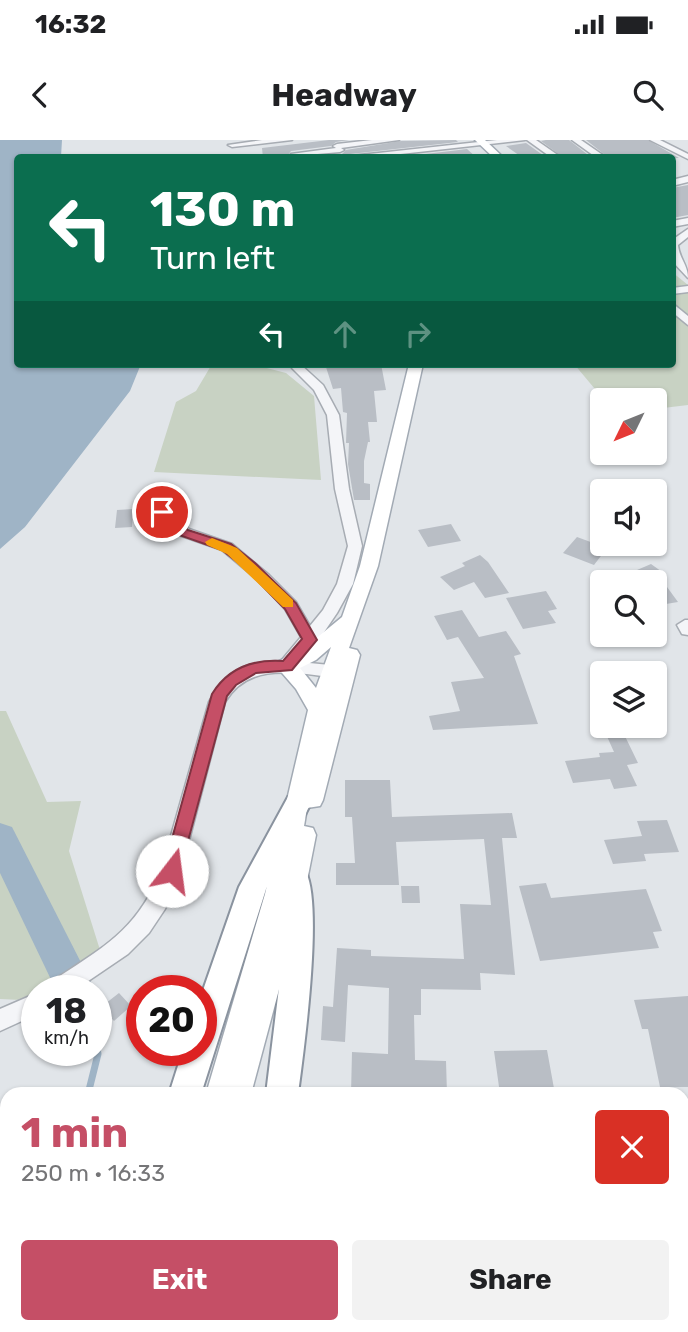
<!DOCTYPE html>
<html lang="en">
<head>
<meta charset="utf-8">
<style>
  body { margin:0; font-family:Rubik,sans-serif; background:#f2f2f2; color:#202124; height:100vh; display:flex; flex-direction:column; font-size:26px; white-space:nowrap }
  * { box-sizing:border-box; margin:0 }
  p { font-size:23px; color:#757577 }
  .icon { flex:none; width:38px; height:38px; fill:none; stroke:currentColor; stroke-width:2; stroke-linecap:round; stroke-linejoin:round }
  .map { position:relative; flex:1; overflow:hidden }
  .details { position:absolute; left:0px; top:947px; width:690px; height:247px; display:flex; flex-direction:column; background:#fff; border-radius:21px 21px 0 0; box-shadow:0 2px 5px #0004 }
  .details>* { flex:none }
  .guide { position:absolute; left:14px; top:14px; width:662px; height:214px; border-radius:7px; box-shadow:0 2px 5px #0004; background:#0b6e4f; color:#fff; overflow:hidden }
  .needle { width:46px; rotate:227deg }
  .controls { position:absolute; left:590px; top:248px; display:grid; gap:14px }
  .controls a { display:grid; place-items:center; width:77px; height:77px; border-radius:7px; background:#fff; box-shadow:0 2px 5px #0004; font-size:35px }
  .speed { position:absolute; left:21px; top:835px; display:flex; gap:14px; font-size:35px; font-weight:700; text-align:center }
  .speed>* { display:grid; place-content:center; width:91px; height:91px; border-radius:50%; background:#fff; box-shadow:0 2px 5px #0004; line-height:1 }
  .speed small { font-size:18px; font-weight:400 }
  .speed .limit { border:10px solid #d22; background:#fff; color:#111 }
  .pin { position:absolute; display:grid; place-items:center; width:60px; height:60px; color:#fff; margin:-30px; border:4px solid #fff; border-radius:50%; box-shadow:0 2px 7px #0007 }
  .me { position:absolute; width:77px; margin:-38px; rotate:15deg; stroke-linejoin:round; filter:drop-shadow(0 0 5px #0008) }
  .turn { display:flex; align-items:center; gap:24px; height:147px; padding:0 21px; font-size:32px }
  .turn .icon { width:91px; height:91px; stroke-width:2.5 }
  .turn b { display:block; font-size:49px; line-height:60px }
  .lanes { display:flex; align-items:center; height:66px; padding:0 21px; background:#0003; justify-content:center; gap:35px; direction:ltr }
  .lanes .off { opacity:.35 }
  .round { display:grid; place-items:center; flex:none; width:74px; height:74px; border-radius:7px; background:#f2f2f2 }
  .headline { display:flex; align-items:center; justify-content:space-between; height:119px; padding:0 21px }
  h1 { font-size:42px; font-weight:700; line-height:52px; color:#c54f66 }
  .action { display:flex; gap:14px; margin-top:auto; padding:14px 21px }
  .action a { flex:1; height:80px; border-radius:7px; background:#c54f66; color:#fff; font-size:28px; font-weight:700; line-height:80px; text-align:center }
  .action a+a { background:#f2f2f2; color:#202124 }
  .status { display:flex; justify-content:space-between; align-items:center; height:49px; padding:0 35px; background:#fff; direction:ltr }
  .status svg { height:19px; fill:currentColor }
  header { display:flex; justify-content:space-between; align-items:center; height:91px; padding:0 21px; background:#fff; font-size:32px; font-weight:700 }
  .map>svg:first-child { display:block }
</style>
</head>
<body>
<div class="status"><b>16:32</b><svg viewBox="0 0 49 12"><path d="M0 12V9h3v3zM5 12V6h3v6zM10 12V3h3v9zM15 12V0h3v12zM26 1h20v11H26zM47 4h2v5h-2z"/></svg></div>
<header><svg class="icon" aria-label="back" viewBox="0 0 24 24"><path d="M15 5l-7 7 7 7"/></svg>Headway<svg class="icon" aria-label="search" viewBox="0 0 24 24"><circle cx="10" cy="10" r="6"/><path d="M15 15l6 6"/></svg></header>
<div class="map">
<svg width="688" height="1192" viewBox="0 0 688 1192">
  <rect width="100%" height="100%" fill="#e1e5e9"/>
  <path fill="#c8d2c3" d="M 672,132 L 688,145 L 688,265 L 655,269 L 654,261 L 605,261 L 574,224 L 672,224 Z
    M 212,224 L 251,224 L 286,233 L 314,256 L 321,340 L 154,332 L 176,262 L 196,251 Z
    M 0,571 L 6,571 L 47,662 L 81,661 L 69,711 L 100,810 L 51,846 L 21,860 L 0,859 Z"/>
  <path fill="#9fb4c6" d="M 0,0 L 62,0 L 61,17 L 18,18 L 18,224 L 141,224 L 130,251 L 25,387 L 0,409 Z"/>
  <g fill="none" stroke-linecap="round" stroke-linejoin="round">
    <path stroke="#9fb4c6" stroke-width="7" d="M 88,954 L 98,914 L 96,904"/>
    <path fill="#9fb4c6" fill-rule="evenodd" d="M 0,683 L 12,687 L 95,850 L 56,850 L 0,733 Z"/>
  </g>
  <path fill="#b9bec5" d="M 329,0 L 349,0 L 336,2 L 331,6 L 291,11 L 288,15 L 292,18 L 263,18 L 262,8 Z
    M 456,0 L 458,2 L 341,15 L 346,10 L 401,1 Z
    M 546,0 L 569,0 L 592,18 L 564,18 L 541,1 Z
    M 586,0 L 648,0 L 679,18 L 609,18 Z
    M 526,3 L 547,18 L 523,18 L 506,6 Z
    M 467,9 L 477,18 L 393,18 Z
    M 688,45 L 688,75 L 672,78 L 672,48 Z
    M 325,224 L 381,224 L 386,250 L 374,251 L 377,282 L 368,282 L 370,302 L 368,302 L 364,321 L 364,343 L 370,344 L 370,360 L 354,360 L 348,324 L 349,303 L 346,303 L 347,273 L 343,272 L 341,248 L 333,249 Z
    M 133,369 L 132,387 L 115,388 L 117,370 Z
    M 451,384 L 461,401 L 428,407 L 418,390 Z
    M 577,397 L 607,408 L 594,425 L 563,413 Z
    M 480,415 L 488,422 L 509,453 L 485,458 L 474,442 L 454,450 L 440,437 L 465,426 L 462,423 Z
    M 651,424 L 665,434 L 659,436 L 678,462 L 654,466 L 654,438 L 650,440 L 637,430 Z
    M 546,451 L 557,469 L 548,471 L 556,483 L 523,489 L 506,458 Z
    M 462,470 L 479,497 L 506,491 L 521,514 L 514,516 L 538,584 L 433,590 L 429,576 L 460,571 L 451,542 L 484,538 L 458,497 L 447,500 L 434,476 Z
    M 622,590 L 638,623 L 627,625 L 637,646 L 614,649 L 610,639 L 573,643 L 565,621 L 600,617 L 599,613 L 614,612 L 605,592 Z
    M 345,640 L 390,640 L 392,677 L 512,673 L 517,698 L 502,698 L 515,835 L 480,833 L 481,850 L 421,849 L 421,875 L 414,875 L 415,920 L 446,921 L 447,954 L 351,954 L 352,912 L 388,914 L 389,848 L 348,845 L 345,902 L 321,900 L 323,866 L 333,867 L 337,808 L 371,810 L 371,816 L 464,819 L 460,764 L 491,765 L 484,699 L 396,702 L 399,745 L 336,745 L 336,723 L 355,723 L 352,677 L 345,677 Z
    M 667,680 L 679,712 L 644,714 L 646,721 L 613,724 L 604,700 L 642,696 L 637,681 Z
    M 546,743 L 551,758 L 646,749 L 662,791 L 653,792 L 659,808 L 540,821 L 519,746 Z
    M 401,746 L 419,746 L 420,763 L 402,763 Z
    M 119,853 L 131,866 L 114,881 L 101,867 Z
    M 688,856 L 688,947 L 660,947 L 648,889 L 642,889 L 634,860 Z
    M 547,910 L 555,954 L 500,954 L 494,911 Z"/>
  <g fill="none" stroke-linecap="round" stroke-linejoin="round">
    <defs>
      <path id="minor" d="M 262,0 L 292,0 L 232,7 L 228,5 Z
        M 372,0 L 399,0 L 341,8 L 344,10 L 340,12 L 295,16 L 291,14 L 336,8 L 333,6 L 337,4 Z
        M 497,0 L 525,0 L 365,18 L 342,17 Z
        M 527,0 L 536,0 L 562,18 L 552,18 Z
        M 572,0 L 581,0 L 607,18 L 597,18 Z
        M 650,0 L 660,0 L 688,14 L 688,19 Z
        M 688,36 L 688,42 L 672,46 L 672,40 Z
        M 688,78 L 688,84 L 672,87 L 672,81 Z
        M 688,89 L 688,97 L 678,105 C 679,118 688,125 688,138 L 672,121 L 672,100 Z
        M 688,146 L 688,152 L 672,154 L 672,148 Z
        M 672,163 L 688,176 L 688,185 L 672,172 Z
        M 292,224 L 300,224 L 323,245 L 339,275 L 349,349 L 362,406 L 353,444 L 337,473 L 316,504 L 299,522 L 330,525 L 338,531 L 330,537 C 291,532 248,523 225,562 L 181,731 L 165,769 L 149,793 L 128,814 L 75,850 L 46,850 L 49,843 C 102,808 136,792 161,731 L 209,562 C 227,529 245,522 281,521 L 301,497 L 285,469 L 259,441 L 222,410 L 179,395 L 141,359 L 141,353 L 151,353 L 189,389 L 232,404 L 269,435 L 296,462 L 310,486 L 323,470 L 337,444 L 348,406 L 335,349 L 327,275 L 314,250 L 292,228 Z
        M 685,480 L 688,480 L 688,495 L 682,494 L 677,485 Z
        M 37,853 L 37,874 L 0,891 L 0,869 Z"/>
      <path id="major" d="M 475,0 L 485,0 L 504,18 L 494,18 Z
        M 409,224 L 423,224 L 378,426 L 349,508 L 357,510 L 360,515 L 323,660 L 320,666 L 307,668 L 304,686 L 313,688 L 316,695 L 304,756 L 251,954 L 206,954 L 265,754 L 308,570 L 296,549 L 276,526 L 279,521 L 302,510 L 342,477 L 360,426 ZM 331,507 L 316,548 L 300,528 L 316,520 Z
        M 139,1186 L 191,1186 L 190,1192 L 138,1192 Z"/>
      <path id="highway" d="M 297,654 L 306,657 L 310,665 L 266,749 L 201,954 L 169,954 L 183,910 L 201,910 L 201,856 L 239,747 L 288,657 Z
        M 296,729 L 306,732 C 323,768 304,910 298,954 L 266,954 L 279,848 L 282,741 L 286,732 Z
        M 96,1186 L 134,1186 L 132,1192 L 94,1192 Z
        M 271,1186 L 309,1186 L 311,1192 L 273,1192 Z"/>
    </defs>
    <use href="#minor" stroke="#a7acb3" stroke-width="3"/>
    <use href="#major" stroke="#a2aab4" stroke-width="3"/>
    <use href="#highway" stroke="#8a939f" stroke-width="4"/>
    <use href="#minor" fill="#f4f5f8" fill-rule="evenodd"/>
    <use href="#major" fill="#fff" fill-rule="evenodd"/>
    <use href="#highway" fill="#fff" fill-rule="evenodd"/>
  </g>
  <path fill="#c54f66" stroke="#803342" stroke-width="2" d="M 162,368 L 188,390 L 231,404 L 255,423 L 296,463 L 317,500 L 292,530 L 256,533 L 236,545 L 227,556 L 180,731 L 178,737 L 172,739 L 165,737 L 163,731 L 212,554 C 228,528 253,519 283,521 L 302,499 L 285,469 L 246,429 L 222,410 L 179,395 L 156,372 Z"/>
  <path fill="#f59e0b" d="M 212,398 L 237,408 L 293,460 L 293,467 L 283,467 L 227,414 L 207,405 L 205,402 Z"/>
</svg>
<div class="controls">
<a><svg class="needle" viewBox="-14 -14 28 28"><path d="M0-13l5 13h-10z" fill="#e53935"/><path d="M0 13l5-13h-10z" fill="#757577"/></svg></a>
<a><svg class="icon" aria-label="sound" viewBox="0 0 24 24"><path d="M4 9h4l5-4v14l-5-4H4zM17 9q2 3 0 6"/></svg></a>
<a><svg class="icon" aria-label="search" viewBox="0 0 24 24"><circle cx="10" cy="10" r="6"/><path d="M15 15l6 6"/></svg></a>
<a><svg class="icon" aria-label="layers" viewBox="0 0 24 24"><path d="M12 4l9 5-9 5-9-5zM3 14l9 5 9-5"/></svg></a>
</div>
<div class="speed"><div>18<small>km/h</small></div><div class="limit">20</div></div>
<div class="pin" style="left:162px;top:372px;background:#d93025"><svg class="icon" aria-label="arrive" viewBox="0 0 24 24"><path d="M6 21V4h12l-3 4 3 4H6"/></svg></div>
<svg class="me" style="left:172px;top:731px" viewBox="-20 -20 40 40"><circle r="19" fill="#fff"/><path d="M0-13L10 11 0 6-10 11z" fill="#c54f66"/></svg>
<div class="guide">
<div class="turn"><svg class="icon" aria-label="left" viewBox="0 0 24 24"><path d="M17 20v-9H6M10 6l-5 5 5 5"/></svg><div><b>130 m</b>Turn left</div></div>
<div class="lanes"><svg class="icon" aria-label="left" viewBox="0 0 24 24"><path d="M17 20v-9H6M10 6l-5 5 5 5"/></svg><svg class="icon off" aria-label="ahead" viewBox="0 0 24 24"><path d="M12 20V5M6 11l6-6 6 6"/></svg><svg class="icon off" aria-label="right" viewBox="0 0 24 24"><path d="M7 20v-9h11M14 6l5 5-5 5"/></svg></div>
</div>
<section class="details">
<div class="headline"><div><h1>1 min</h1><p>250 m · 16:33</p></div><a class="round" style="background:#d93025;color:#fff"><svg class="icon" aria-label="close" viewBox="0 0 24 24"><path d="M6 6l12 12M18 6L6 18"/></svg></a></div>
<div class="action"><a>Exit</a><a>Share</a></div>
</section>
</div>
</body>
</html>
